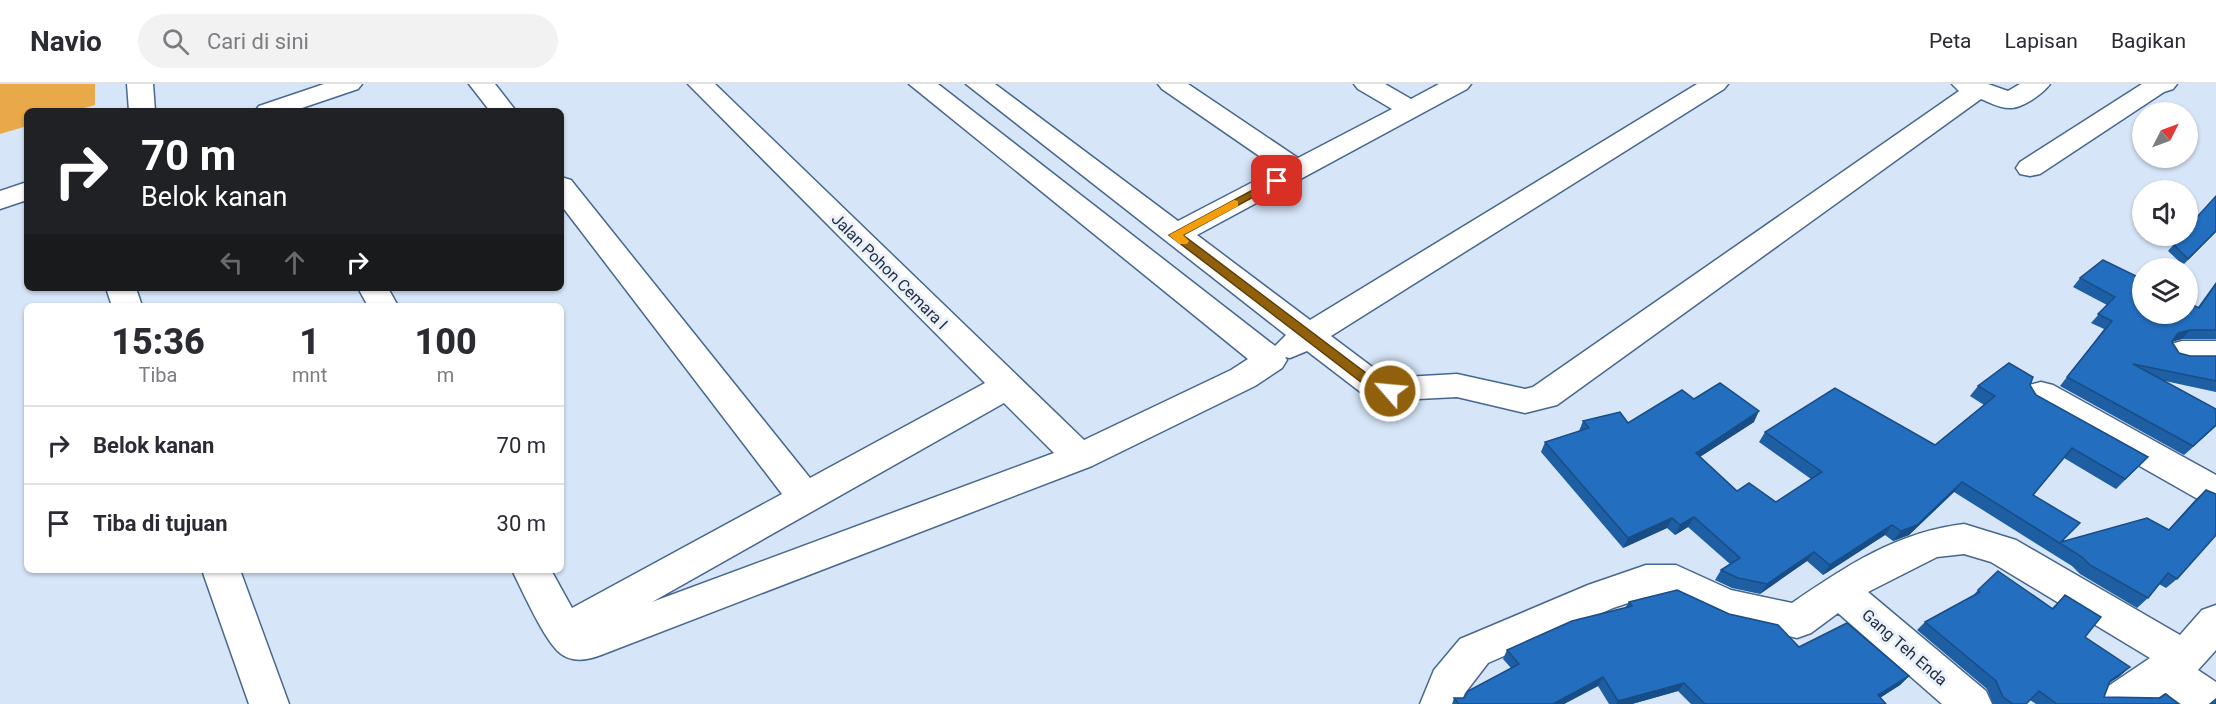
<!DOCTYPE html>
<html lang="id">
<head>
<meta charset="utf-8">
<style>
  body { margin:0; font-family:Roboto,sans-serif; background:#f2f2f3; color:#2b2b33; height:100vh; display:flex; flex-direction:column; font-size:22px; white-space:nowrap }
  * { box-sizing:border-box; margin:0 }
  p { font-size:20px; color:#7c7c81 }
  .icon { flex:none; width:33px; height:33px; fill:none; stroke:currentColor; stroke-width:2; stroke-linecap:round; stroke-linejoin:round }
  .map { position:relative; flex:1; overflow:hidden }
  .details { position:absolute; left:24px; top:219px; width:540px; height:270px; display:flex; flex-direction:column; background:#fff; border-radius:9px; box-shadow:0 2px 4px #0004 }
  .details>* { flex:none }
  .top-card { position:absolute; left:24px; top:24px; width:540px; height:183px; border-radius:9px; box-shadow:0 2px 4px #0004; background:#202124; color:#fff; overflow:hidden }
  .needle { width:39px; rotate:48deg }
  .controls { position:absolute; left:2132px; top:18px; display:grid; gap:12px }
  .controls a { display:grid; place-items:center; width:66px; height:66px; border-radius:50%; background:#fff; box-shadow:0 2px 4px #0004; font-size:30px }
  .pin { position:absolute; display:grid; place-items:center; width:51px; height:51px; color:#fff; margin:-26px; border-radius:12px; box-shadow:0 3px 9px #0006 }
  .me { position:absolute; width:66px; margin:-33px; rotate:297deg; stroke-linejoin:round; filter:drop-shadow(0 0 4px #0008) }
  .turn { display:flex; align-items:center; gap:21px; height:126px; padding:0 18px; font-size:27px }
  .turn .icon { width:78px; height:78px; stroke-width:2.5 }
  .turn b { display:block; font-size:42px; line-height:51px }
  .lanes { display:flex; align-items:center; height:57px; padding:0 18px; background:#0003; justify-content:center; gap:30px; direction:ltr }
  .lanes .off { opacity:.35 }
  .eta { display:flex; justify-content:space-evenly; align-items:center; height:102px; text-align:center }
  .eta b { font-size:36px; font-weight:800; line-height:42px }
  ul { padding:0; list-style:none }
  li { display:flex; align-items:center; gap:18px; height:78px; padding:0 18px; border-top:2px solid #e1e1e2 }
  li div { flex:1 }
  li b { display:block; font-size:22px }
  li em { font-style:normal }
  header { display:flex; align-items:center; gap:36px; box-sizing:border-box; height:84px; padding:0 30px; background:#fff; border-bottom:2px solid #e1e1e2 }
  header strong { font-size:28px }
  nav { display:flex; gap:33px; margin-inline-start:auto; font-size:21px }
  .search { width:420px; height:54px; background:#f2f2f3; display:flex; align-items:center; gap:15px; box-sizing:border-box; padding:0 21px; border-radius:33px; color:#7c7c81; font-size:22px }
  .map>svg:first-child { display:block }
</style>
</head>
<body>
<header>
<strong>Navio</strong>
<div class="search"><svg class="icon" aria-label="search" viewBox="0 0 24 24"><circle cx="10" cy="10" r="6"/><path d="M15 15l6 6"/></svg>Cari di sini</div>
<nav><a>Peta</a><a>Lapisan</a><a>Bagikan</a></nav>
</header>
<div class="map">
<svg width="2216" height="620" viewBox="0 0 2216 620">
  <rect width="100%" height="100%" fill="#d6e5f7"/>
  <path fill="#e9a94b" d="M 0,0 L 95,0 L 95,21 L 74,27 L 27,27 L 27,42 L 0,50 Z"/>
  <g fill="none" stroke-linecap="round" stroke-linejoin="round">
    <defs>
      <path id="minor" d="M 127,0 L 153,0 L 155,27 L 129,27 Z
        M 324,0 L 362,0 L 358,5 L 293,27 L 255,27 L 259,22 Z
        M 469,0 L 495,0 L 516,27 L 490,27 Z
        M 688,0 L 715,0 L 1084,356 L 1231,286 L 1248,275 L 909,0 L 938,0 L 1275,262 L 1286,251 L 966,0 L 995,0 L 1178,137 L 1278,85 L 1162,5 L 1158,0 L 1188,0 L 1298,74 L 1392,25 L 1358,5 L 1354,0 L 1385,0 L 1411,15 L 1439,0 L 1471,0 L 1467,5 L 1197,151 L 1310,236 L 1697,0 L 1728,0 L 1724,5 L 1331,252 L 1387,294 L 1457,290 L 1525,305 L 1533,303 L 1959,7 L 1952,0 L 1988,0 L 2008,7 L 2020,0 L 2050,0 C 2043,10 2021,25 2009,24 C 1999,24 1989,18 1981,15 L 1557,321 L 1525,329 L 1457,313 L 1379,317 L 1367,313 L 1307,267 L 1290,274 L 1285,273 L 1287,276 L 1282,284 L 1255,302 L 1092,382 L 601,571 C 588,576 572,579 560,569 C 544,556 522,506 512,486 L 551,486 L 572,524 L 782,410 L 561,121 L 561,93 L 571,96 L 810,394 L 985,299 ZM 1004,319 L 1054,369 L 652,518 Z
        M 2142,0 L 2177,0 L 2173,5 L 2164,8 L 2040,90 L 2030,92 L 2020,90 L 2016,84 L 2020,78 Z
        M 27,98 L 27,116 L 0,125 L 0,107 Z
        M 106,204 L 136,204 L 142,222 L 112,222 Z
        M 358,204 L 388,204 L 398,222 L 368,222 Z
        M 2182,257 L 2216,257 L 2216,279 L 2182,279 L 2171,276 L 2166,268 L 2171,260 Z
        M 2041,298 L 2053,301 L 2216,391 L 2216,422 L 2203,418 L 2029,319 L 2024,310 L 2029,301 Z
        M 1964,440 L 2016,456 L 2180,551 L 2202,526 L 2216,521 L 2216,566 L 2198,586 L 2216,598 L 2216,620 L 2181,620 L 2165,609 L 2149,620 L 2095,620 L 2101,607 L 2150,574 L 1991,478 L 1964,470 L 1937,473 L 1868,508 L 1986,607 L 1992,620 L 1942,620 L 1838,529 L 1811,549 L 1797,554 L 1724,537 L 1672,513 L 1646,513 L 1613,524 L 1488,579 L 1465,609 L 1460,620 L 1420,620 L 1434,586 L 1460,555 L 1588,501 L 1646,481 L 1676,481 L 1731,506 L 1792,519 C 1846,482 1897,448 1964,440 Z
        M 202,486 L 240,486 L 289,620 L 249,620 Z"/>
    </defs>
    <use href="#minor" stroke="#46678f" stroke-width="3"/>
    <use href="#minor" fill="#fff" fill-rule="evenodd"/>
  </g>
  <path fill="#1e5fa4" d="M 2216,148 L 2183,181 L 2168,167 L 2181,152 Z
    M 2080,194 L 2198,223 L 2216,198 L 2216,255 L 2182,255 L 2172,258 L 2179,269 L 2190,272 L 2216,272 L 2216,308 L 2165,297 L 2216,342 L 2184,371 L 2060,302 L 2104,245 L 2091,239 L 2107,221 L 2073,203 Z
    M 2030,301 L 2036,311 L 2148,373 L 2116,405 L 2064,374 L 2033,411 L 2062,457 L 2168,446 L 2195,416 L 2206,406 L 2177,495 L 2166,504 L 2159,500 L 2148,514 L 2137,524 L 2080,490 L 2072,482 L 1954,408 L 1909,451 L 1893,457 L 1885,451 L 1823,491 L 1807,477 L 1760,510 L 1732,504 L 1715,496 L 1721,486 L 1730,480 L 1688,443 L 1675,451 L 1667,444 L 1623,464 L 1541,368 L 1545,358 L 1579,347 L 1583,337 L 1628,339 L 1694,315 L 1754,338 L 1700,373 L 1737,407 L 1776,418 L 1811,395 L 1759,358 L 1765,348 L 1935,361 L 1984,321 L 1970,312 L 1978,302 Z
    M 1978,506 L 2052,524 L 2065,511 L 2085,553 L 2120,592 L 2109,599 L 2104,613 L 2178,620 L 2036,620 L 2030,616 L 2026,620 L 1993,620 L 1987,605 L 1917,546 L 1925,538 L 1971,514 Z
    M 1629,518 L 1799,563 L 1909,592 L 1900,601 L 1880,614 L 1886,620 L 1691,620 L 1678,607 L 1632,620 L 1609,620 L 1598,602 L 1564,620 L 1452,620 L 1454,614 L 1464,614 L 1511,584 L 1503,575 L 1507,566 L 1625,524 Z"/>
  <path fill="#184d86" d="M 2190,246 L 2182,255 L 2170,258 L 2178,249 Z
    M 1759,327 L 1754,338 L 1690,379 L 1696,369 Z
    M 2216,341 L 2216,342 L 2184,371 L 2193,362 Z
    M 1962,398 L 1954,408 L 1909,451 L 1893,457 L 1901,447 Z
    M 1694,433 L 1688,443 L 1675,451 L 1680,441 Z
    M 1672,434 L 1667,444 L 1623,464 L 1628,454 Z
    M 1892,441 L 1885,451 L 1823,491 L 1830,481 Z
    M 1814,468 L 1807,477 L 1760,510 L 1767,500 Z
    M 2130,583 L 2120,592 L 2100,605 L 2110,597 Z
    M 1909,592 L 1900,601 L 1870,620 L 1878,611 Z
    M 1603,593 L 1598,602 L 1564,620 L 1553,620 Z
    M 1684,599 L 1678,607 L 1632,620 L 1616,620 L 1618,617 Z"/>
  <path fill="#236ebf" stroke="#184d86" stroke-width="1.5" d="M 2216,112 L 2216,147 L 2188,175 L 2173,160 L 2181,152 L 2187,152 L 2187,144 Z
    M 2103,176 L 2142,195 L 2142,230 L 2187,230 L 2187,218 L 2199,224 L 2216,200 L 2216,246 L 2190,246 L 2178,249 L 2172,258 L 2179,269 L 2190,272 L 2216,272 L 2216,297 L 2133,280 L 2216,325 L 2216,341 L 2193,362 L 2067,293 L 2112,237 L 2098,230 L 2115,213 L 2080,194 Z
    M 2009,279 L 2033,293 L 2030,301 L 2036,311 L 2148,373 L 2125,395 L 2072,364 L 2033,411 L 2080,439 L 2061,458 L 2147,434 L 2169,446 L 2206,406 L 2216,410 L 2216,451 L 2177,495 L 2168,489 L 2148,514 L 2090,481 L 2082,473 L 1962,398 L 1917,441 L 1901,447 L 1892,441 L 1830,481 L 1814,468 L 1767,500 L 1738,494 L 1721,486 L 1740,474 L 1694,433 L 1680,441 L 1672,434 L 1628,454 L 1545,358 L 1589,344 L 1583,337 L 1620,328 L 1628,339 L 1682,306 L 1694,315 L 1720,299 L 1759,327 L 1696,369 L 1737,407 L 1749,399 L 1776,418 L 1822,388 L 1765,348 L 1835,304 L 1935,361 L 1995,312 L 1978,302 Z
    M 1998,487 L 2053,525 L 2065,511 L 2101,533 L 2085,553 L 2130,583 L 2110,597 L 2104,613 L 2160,614 L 2166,610 L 2178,620 L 2057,620 L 2039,607 L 2026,620 L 2013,620 L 2003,613 L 1996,597 L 1925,538 L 1980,508 L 1978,506 Z
    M 1677,506 L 1729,530 L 1778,541 L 1799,563 L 1847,539 L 1909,592 L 1878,611 L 1886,620 L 1705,620 L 1684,599 L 1618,617 L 1603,593 L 1553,620 L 1459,620 L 1454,614 L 1464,614 L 1468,607 L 1519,580 L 1507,566 L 1572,537 L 1632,522 L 1629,518 Z
    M 2216,615 L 2216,620 L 2210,620 Z"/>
  <path fill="#90600d" stroke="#5e3e08" stroke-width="1.5" d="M 1273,95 L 1283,97 L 1183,151 L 1382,301 L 1394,304 L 1394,311 L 1374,308 L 1169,151 Z"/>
  <path fill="#f59e0b" d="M 1234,116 L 1238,117 L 1238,122 L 1183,151 L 1189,157 L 1187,160 L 1179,160 L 1169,151 Z"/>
  <g text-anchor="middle" stroke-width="6" stroke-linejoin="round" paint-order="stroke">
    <g font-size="16" fill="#212f41" stroke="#eaf1fb">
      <text transform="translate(890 187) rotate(45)" y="6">Jalan Pohon Cemara I</text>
      <text transform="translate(1905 563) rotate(41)" y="6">Gang Teh Enda</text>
    </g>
  </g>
</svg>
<div class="controls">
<a><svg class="needle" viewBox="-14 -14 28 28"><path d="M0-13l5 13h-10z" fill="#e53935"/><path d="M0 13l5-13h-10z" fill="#7c7c81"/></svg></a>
<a><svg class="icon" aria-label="sound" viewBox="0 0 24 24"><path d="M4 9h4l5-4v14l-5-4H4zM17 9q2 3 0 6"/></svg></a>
<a><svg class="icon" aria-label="layers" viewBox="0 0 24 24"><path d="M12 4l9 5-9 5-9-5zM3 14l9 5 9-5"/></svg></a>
</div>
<div class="pin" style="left:1277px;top:97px;background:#d93025"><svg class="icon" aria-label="arrive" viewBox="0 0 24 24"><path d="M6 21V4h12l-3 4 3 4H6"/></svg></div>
<svg class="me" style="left:1390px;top:307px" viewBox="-20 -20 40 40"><circle r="17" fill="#90600d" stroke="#fff" stroke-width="3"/><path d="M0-11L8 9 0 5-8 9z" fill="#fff"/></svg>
<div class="top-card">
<div class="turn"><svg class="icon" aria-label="right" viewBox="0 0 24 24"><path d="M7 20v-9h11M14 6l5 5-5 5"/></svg><div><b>70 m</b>Belok kanan</div></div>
<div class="lanes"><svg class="icon off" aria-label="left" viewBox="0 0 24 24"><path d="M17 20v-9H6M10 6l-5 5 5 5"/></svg><svg class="icon off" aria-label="ahead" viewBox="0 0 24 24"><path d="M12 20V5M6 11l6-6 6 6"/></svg><svg class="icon" aria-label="right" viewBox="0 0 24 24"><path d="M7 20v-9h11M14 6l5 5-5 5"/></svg></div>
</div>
<section class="details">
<div class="eta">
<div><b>15:36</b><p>Tiba</p></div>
<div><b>1</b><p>mnt</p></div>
<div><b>100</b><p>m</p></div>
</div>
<ul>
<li><svg class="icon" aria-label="right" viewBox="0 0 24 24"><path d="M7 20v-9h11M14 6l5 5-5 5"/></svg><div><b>Belok kanan</b></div><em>70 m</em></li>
<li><svg class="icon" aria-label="arrive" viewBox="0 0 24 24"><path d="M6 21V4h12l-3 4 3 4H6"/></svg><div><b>Tiba di tujuan</b></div><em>30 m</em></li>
</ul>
</section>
</div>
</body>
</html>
